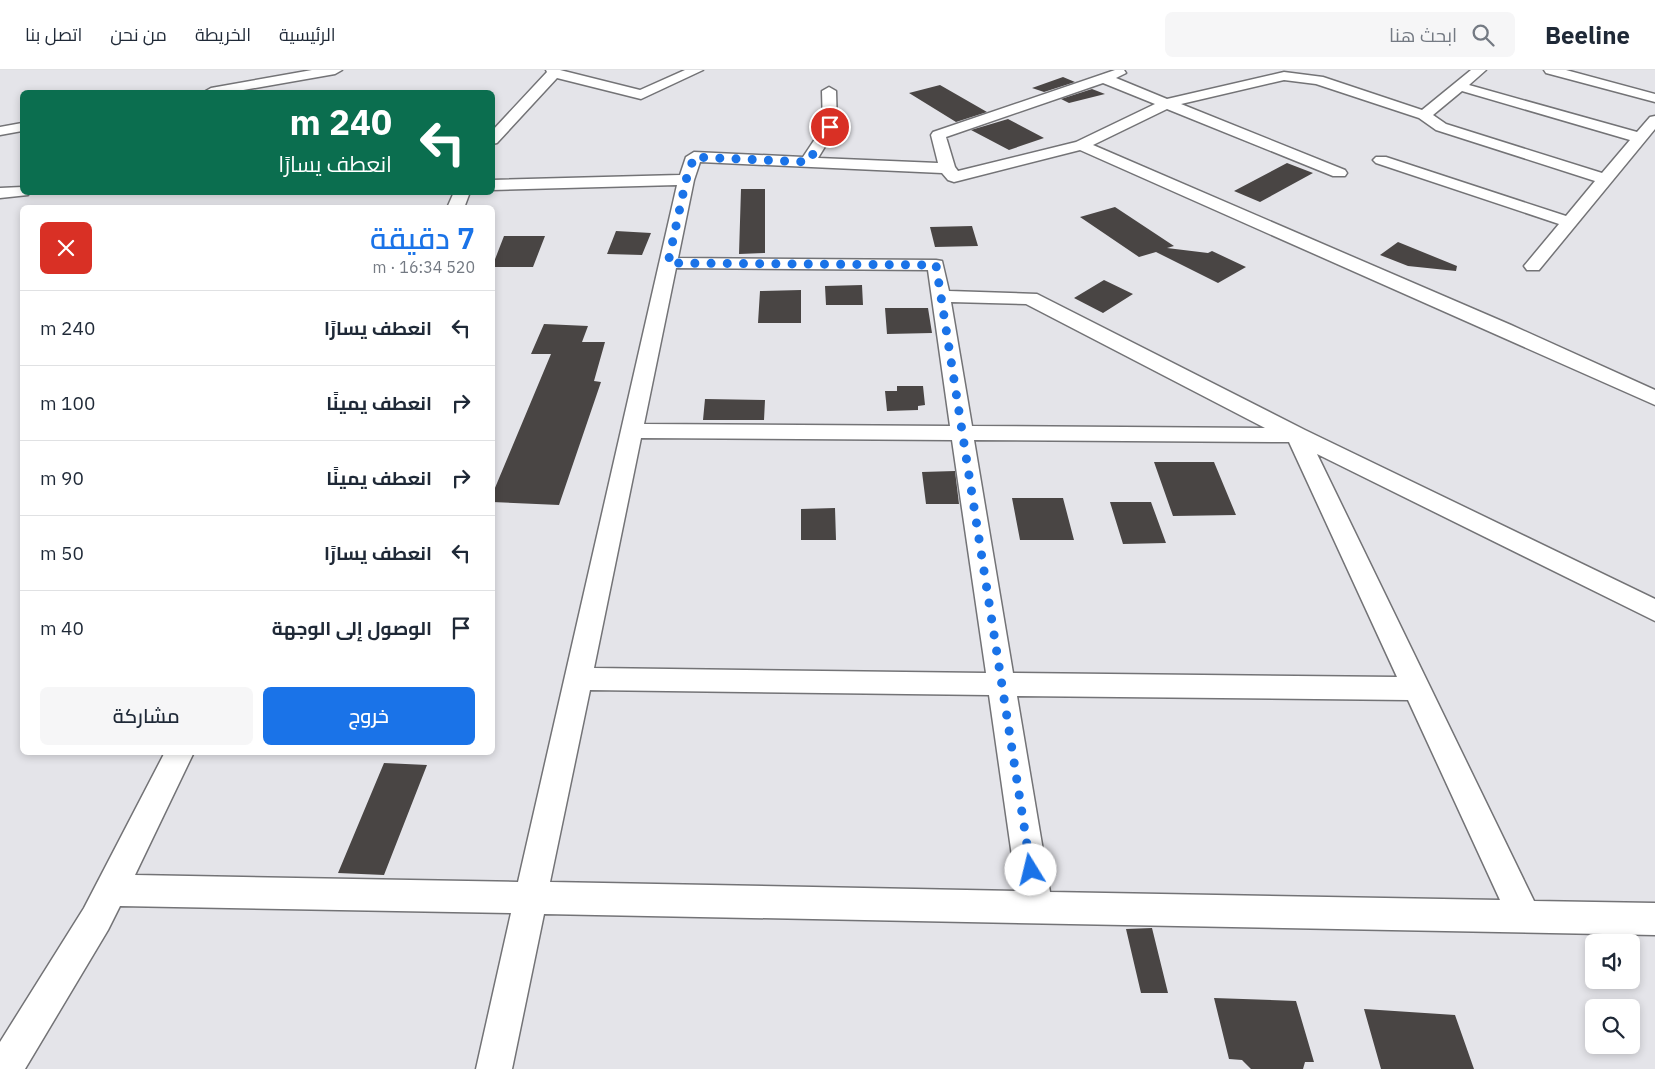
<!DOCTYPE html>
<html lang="ar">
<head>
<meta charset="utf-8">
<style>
  body { margin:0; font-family:"IBM Plex Sans",Cairo,sans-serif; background:#f6f6f7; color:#1f2937; direction:rtl; height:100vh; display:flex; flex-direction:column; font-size:19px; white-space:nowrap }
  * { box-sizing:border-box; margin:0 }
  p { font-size:16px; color:#747a83 }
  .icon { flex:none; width:28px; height:28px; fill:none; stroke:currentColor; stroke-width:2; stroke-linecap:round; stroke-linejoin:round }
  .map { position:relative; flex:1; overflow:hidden; direction:ltr }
  .details { position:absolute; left:20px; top:135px; width:475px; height:550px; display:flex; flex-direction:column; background:#fff; border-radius:8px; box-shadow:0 2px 8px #0003; direction:rtl }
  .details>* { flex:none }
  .top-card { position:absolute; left:20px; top:20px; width:475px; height:105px; border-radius:8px; box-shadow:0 2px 8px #0003; direction:rtl; background:#0b6e4f; color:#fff; overflow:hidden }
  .fabs { position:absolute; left:1585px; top:864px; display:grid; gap:10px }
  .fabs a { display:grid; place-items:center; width:55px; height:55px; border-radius:8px; background:#fff; box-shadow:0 2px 8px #0003; font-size:25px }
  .pin { position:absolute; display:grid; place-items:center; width:42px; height:42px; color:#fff; margin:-21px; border:2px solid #fff; border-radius:50%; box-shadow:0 1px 5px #0007 }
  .me { position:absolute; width:55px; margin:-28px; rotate:351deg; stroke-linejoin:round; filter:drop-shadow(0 0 4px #0008) }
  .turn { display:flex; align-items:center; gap:18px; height:105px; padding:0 20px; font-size:22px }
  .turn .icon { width:65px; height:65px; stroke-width:2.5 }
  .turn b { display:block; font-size:35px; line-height:42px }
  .round { display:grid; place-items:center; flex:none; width:52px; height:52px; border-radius:8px; background:#f6f6f7 }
  .head { display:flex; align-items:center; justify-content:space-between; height:85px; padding:0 20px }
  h1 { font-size:30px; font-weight:600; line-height:38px; color:#1a73e8 }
  .action { display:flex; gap:10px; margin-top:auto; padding:10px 20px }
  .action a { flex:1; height:58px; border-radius:8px; background:#1a73e8; color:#fff; font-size:20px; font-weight:600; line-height:58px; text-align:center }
  .action a+a { background:#f6f6f7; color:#1f2937 }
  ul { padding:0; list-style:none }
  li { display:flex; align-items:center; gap:15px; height:75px; padding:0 20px; border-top:1px solid #e0e1e3 }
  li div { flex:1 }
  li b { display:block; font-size:19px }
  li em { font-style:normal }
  header { display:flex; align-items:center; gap:30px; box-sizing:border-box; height:70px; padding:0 25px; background:#fff; border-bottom:1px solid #e0e1e3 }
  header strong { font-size:24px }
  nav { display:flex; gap:28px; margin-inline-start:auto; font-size:18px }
  .search { width:350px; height:45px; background:#f6f6f7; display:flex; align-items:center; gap:12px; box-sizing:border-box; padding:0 18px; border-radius:8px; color:#747a83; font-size:19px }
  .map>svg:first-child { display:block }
</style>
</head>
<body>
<header>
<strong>Beeline</strong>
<div class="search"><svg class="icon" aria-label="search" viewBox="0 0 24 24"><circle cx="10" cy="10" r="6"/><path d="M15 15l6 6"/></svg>ابحث هنا</div>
<nav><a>الرئيسية</a><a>الخريطة</a><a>من نحن</a><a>اتصل بنا</a></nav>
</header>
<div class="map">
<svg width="1655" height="999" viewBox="0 0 1655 999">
  <rect width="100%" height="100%" fill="#e4e4e9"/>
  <path fill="#494544" d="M 1063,7 L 1075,12 L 1044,22 L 1032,18 Z
    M 940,15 L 987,42 L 956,52 L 909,23 Z
    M 1092,19 L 1105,24 L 1069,33 L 1061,29 Z
    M 1008,49 L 1044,68 L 1009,80 L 971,60 Z
    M 1287,93 L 1313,103 L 1260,132 L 1234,121 Z
    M 741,119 L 765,119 L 765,183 L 739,184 Z
    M 1115,137 L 1174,176 L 1167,178 L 1208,183 L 1212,181 L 1246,197 L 1218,213 L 1156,182 L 1139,187 L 1080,147 Z
    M 972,156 L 978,176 L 935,177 L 930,157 Z
    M 616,161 L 651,163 L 642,185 L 607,184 Z
    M 504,166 L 545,166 L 533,197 L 492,197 Z
    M 1398,172 L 1457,196 L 1456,201 L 1408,196 L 1380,185 Z
    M 1104,210 L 1133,224 L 1103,243 L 1074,228 Z
    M 862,215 L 863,235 L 826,235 L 825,216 Z
    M 801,220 L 801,253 L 758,253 L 760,221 Z
    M 885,238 L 928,238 L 932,263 L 887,264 Z
    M 544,254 L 588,256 L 582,272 L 605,272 L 594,311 L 601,312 L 559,435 L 492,432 L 492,425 L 551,284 L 531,284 Z
    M 897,316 L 923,316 L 925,335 L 918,336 L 918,340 L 887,341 L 885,321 L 897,321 Z
    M 705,329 L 765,330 L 764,350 L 703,350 Z
    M 1154,392 L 1214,392 L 1236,445 L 1173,446 Z
    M 955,401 L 959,434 L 926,434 L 922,402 Z
    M 1012,428 L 1063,428 L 1074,470 L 1020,470 Z
    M 1110,432 L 1151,432 L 1166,473 L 1123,474 Z
    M 835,438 L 836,470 L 801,470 L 801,439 Z
    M 384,693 L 427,695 L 384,805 L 338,803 Z
    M 1152,858 L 1168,923 L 1141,923 L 1126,859 Z
    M 1214,928 L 1296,931 L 1314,992 L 1305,992 L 1303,999 L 1251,999 L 1242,990 L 1229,989 Z
    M 1364,939 L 1455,945 L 1474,999 L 1381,999 Z"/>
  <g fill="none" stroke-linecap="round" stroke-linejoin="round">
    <defs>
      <path id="minor" d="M 312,0 L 342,0 L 335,4 L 232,22 L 204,22 L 211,18 Z
        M 546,0 L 560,0 L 640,20 L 685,0 L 703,0 L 641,29 L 557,8 L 497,73 L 492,74 L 492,61 L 547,2 Z
        M 1115,0 L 1124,0 L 1126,3 L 1116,8 L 1167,29 L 1284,2 L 1323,7 L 1422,40 L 1471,0 L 1486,0 L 1469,15 L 1637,62 L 1650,47 L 1655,46 L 1655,59 L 1539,200 L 1527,200 L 1524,196 L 1559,154 L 1376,93 L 1373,90 L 1376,87 L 1386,87 L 1566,146 L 1595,111 L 1436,60 L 1419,48 L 1316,14 L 1284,10 L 1181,34 L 1345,100 L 1347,103 L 1345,106 L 1333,106 L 1167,39 L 1093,75 L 1511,255 L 1655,320 L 1655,335 L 1080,80 L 954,112 L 948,110 L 942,103 L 700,92 L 694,110 L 678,188 L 936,190 L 942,191 L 949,221 L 1037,224 L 1305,360 L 1655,529 L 1655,551 L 1317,384 L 1534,831 L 1655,833 L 1655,865 L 544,844 L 512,999 L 476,999 L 511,843 L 120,836 L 108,860 L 25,999 L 0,999 L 0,972 L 84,838 L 165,682 L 194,682 L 135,805 L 518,812 L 677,115 L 492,120 L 492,110 L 680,105 L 686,87 L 694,82 L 803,87 L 823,57 L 822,21 L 829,17 L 836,21 L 837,57 L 818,88 L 938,93 L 931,65 L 933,62 ZM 1103,13 L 1155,34 L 1076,72 L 958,101 L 955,97 L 946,67 ZM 1462,21 L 1630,70 L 1602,103 L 1446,54 L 1433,45 ZM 676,198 L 928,200 L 950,356 L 644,354 ZM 951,232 L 1026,234 L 1265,358 L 972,356 ZM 641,368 L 952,370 L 986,603 L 594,598 ZM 974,370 L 1289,372 L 1397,607 L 1013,603 ZM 590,620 L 989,625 L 1017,821 L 550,812 ZM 1017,626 L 1408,630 L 1500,830 L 1050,822 Z
        M 1544,0 L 1566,0 L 1655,24 L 1655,32 L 1546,3 Z
        M 22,53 L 22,61 L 0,65 L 0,57 Z
        M 22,117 L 22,122 L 30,122 L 28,125 L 0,128 L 0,118 Z
        M 454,122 L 470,122 L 464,138 L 447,138 Z"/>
    </defs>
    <use href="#minor" stroke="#737376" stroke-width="3"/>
    <use href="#minor" fill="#fff" fill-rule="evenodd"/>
  </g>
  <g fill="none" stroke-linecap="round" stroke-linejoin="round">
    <path stroke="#1a73e8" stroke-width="9" stroke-dasharray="0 16.2" d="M 830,57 L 808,92 L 694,87 L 686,110 L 668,193 L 936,195 L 1031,800"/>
  </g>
</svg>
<div class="fabs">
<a><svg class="icon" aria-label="sound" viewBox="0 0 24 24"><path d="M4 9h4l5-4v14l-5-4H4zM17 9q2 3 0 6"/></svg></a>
<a><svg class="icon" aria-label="search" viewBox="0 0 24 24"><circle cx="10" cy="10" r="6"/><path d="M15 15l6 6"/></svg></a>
</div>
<div class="pin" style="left:830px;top:57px;background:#d93025"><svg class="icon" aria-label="arrive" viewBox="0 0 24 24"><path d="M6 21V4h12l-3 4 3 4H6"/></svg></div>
<svg class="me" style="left:1031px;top:800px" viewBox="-20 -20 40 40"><circle r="19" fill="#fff"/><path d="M0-13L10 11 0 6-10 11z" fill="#1a73e8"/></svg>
<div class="top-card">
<div class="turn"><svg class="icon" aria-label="left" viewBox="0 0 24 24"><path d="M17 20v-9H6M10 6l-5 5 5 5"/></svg><div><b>240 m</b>انعطف يسارًا</div></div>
</div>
<section class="details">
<div class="head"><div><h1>7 دقيقة</h1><p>520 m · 16:34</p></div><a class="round" style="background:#d93025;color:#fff"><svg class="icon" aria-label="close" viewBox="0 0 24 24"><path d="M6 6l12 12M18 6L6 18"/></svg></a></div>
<ul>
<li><svg class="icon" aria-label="left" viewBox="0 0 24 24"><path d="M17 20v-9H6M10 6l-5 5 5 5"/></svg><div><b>انعطف يسارًا</b></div><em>240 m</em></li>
<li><svg class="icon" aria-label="right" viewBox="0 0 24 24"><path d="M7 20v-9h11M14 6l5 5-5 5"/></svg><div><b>انعطف يمينًا</b></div><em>100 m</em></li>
<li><svg class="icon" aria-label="right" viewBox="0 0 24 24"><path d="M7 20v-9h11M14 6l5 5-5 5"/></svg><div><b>انعطف يمينًا</b></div><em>90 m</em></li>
<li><svg class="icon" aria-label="left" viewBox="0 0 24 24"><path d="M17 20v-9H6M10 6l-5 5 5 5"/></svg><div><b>انعطف يسارًا</b></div><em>50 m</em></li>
<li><svg class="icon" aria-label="arrive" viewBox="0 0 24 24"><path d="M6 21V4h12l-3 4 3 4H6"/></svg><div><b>الوصول إلى الوجهة</b></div><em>40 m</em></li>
</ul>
<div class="action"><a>خروج</a><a>مشاركة</a></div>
</section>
</div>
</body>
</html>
